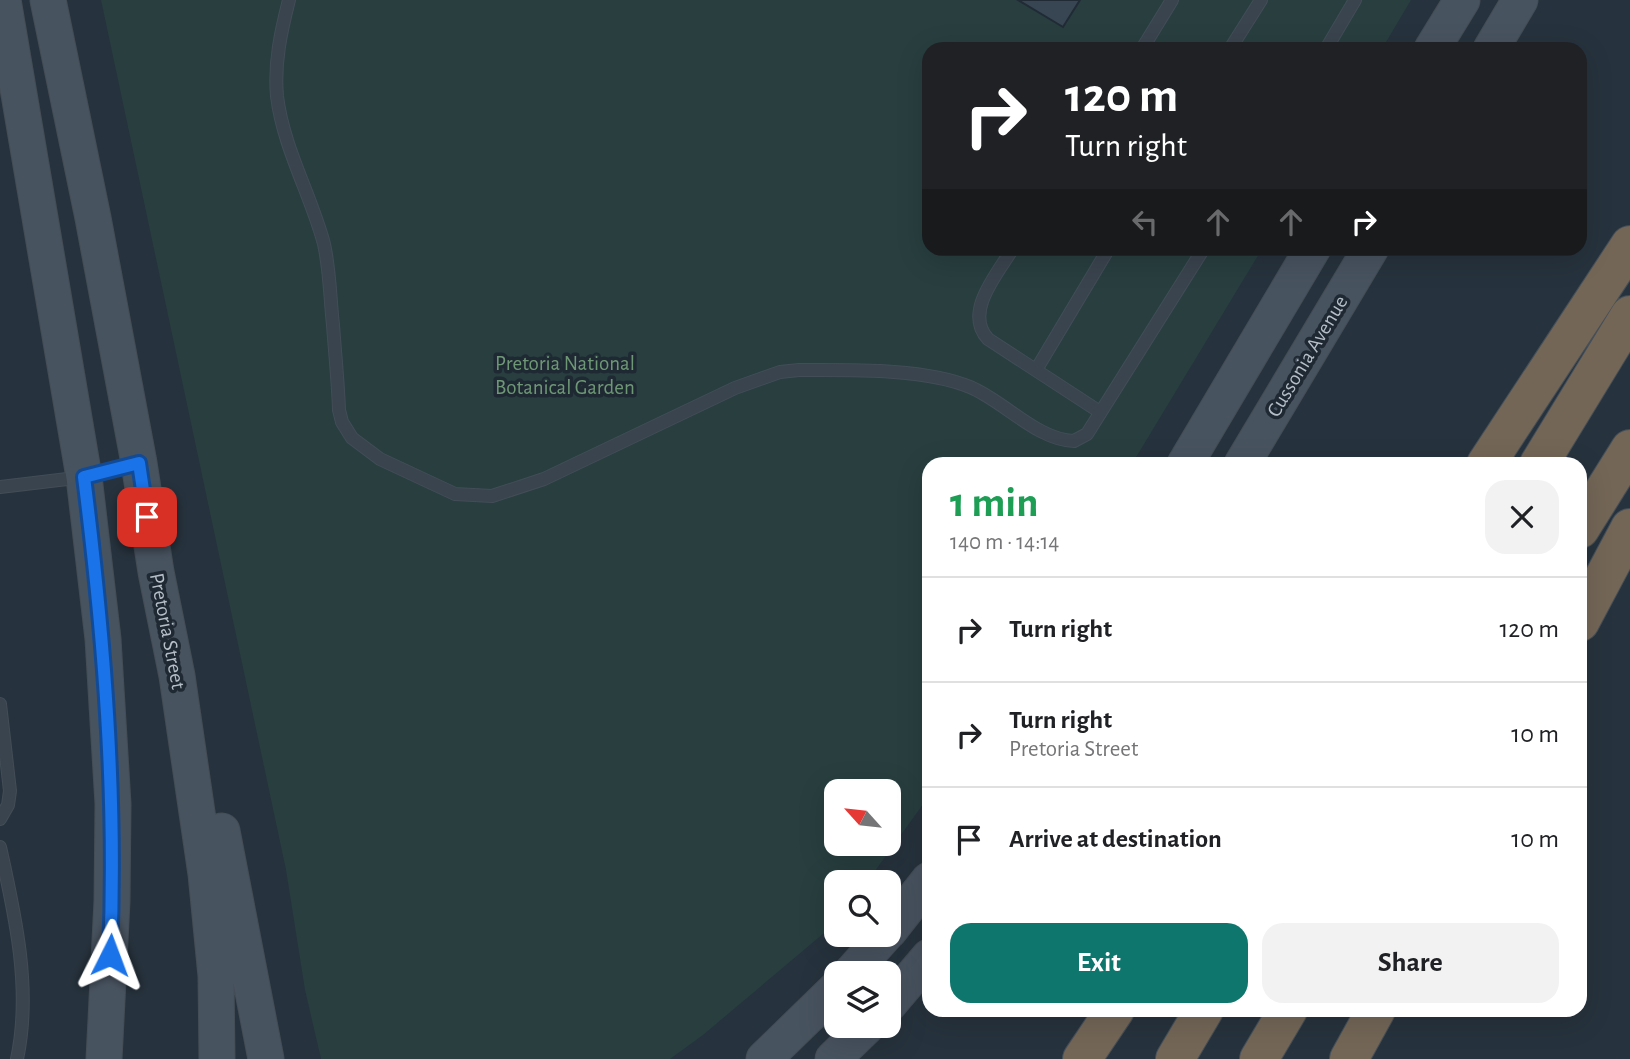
<!DOCTYPE html>
<html lang="en">
<head>
<meta charset="utf-8">
<style>
  body { margin:0; font-family:"Alegreya Sans",sans-serif; background:#f2f2f2; color:#202124; height:100vh; display:flex; flex-direction:column; font-size:26px; white-space:nowrap }
  * { box-sizing:border-box; margin:0 }
  p { font-size:23px; color:#757577 }
  .icon { flex:none; width:38px; height:38px; fill:none; stroke:currentColor; stroke-width:2; stroke-linecap:round; stroke-linejoin:round }
  .map { position:relative; flex:1; overflow:hidden }
  .side { position:absolute; left:922px; top:457px; width:665px; height:560px; display:flex; flex-direction:column; background:#fff; border-radius:21px; box-shadow:0 7px 28px #0002 }
  .side>* { flex:none }
  .guide { position:absolute; left:922px; top:42px; width:665px; height:214px; border-radius:21px; box-shadow:0 7px 28px #0002; background:#202124; color:#fff; overflow:hidden }
  .needle { width:46px; rotate:297deg }
  .fabs { position:absolute; left:824px; top:779px; display:grid; gap:14px }
  .fabs a { display:grid; place-items:center; width:77px; height:77px; border-radius:14px; background:#fff; box-shadow:0 7px 28px #0002; font-size:35px }
  .pin { position:absolute; display:grid; place-items:center; width:60px; height:60px; color:#fff; margin:-30px; border-radius:14px; box-shadow:0 4px 10px #0006 }
  .me { position:absolute; width:77px; margin:-38px; rotate:3deg; stroke-linejoin:round; filter:drop-shadow(0 0 5px #0008) }
  .turn { display:flex; align-items:center; gap:24px; height:147px; padding:0 28px; font-size:32px }
  .turn .icon { width:91px; height:91px; stroke-width:2.5 }
  .turn b { display:block; font-size:49px; line-height:60px }
  .lanes { display:flex; align-items:center; height:66px; padding:0 28px; background:#0003; justify-content:center; gap:35px; direction:ltr }
  .lanes .off { opacity:.35 }
  .round { display:grid; place-items:center; flex:none; width:74px; height:74px; border-radius:21px; background:#f2f2f2 }
  .summary { display:flex; align-items:center; justify-content:space-between; height:119px; padding:0 28px }
  h1 { font-size:42px; font-weight:700; line-height:52px; color:#1e9e55 }
  .action { display:flex; gap:14px; margin-top:auto; padding:14px 28px }
  .action a { flex:1; height:80px; border-radius:21px; background:#0f766e; color:#fff; font-size:28px; font-weight:700; line-height:80px; text-align:center }
  .action a+a { background:#f2f2f2; color:#202124 }
  ul { padding:0; list-style:none }
  li { display:flex; align-items:center; gap:21px; height:105px; padding:0 28px; border-top:2px solid #e0e0e0 }
  li div { flex:1 }
  li b { display:block; font-size:26px }
  li em { font-style:normal }
  .map>svg:first-child { display:block }
</style>
</head>
<body>
<div class="map">
<svg width="1630" height="1059" viewBox="0 0 1630 1059">
  <rect width="100%" height="100%" fill="#26323d"/>
  <path fill="#283e3f" fill-rule="evenodd" d="M 101,0 L 1411,0 L 1382,49 L 929,49 L 929,248 L 1262,249 L 1132,464 L 929,464 L 929,796 L 867,882 L 836,882 L 836,923 L 703,1035 L 670,1059 L 321,1059 L 305,990 L 286,870 ZM 836,791 L 889,791 L 889,844 L 836,844 Z"/>
  <path fill="#384653" stroke="#212b35" stroke-width="2" d="M 1018,0 L 1080,0 L 1063,27 Z"/>
  <g fill="none" stroke-linecap="round" stroke-linejoin="round">
    <defs>
      <path id="lane" d="M 289,0 C 281,31 274,63 277,96 C 283,147 311,195 324,244 C 330,271 330,298 333,325 C 335,353 338,381 339,410 L 342,422 L 352,438 L 380,459 L 455,494 L 492,496 L 544,479 L 735,388 L 780,372 L 799,370 C 849,370 925,368 970,387 C 1004,401 1037,440 1074,441 L 1087,434 L 1204,248
        M 1142,49 L 1172,0
        M 1230,49 L 1261,0
        M 1326,49 L 1355,0
        M 1013,248 C 998,273 963,312 988,339 L 1100,412
        M 1036,370 L 1109,248
        M 0,487 L 84,477 L 137,463
        M 0,704 L 10,791 L 8,805 L 0,819
        M 0,847 C 15,915 32,989 17,1059"/>
      <path id="secondary" d="M 3,0 L 84,477 L 103,639 L 113,804 L 112,901 L 104,1059
        M 48,0 L 93,218 L 139,463 L 156,572 L 177,676 L 206,874 L 216,976 L 217,1059
        M 1432,49 L 1462,0
        M 1491,49 L 1520,0
        M 1185,464 L 1313,248
        M 1242,464 L 1371,248
        M 222,831 L 266,1059
        M 889,931 L 929,880
        M 851,973 L 886,934
        M 889,1004 L 929,957
        M 764,1059 L 836,989
        M 833,1059 L 867,1026"/>
      <path id="highway" d="M 1486,464 L 1630,245
        M 1539,464 L 1630,315
        M 1580,529 L 1630,449
        M 1580,622 L 1630,528
        M 1082,1059 L 1115,1010
        M 1175,1059 L 1204,1010
        M 1259,1059 L 1288,1010
        M 1349,1059 L 1376,1010"/>
    </defs>
    <use href="#lane" stroke="#434d57" stroke-width="14"/>
    <use href="#secondary" stroke="#434d57" stroke-width="37"/>
    <use href="#highway" stroke="#454f58" stroke-width="40"/>
    <use href="#lane" stroke="#3a444e" stroke-width="12"/>
    <use href="#secondary" stroke="#485360" stroke-width="35"/>
    <use href="#highway" stroke="#736657" stroke-width="38"/>
  </g>
  <g fill="none" stroke-linecap="round" stroke-linejoin="round">
    <defs>
      <path id="route" d="M 110,955 C 117,795 104,636 84,477 L 139,463 L 147,517"/>
    </defs>
    <use href="#route" stroke="#114b97" stroke-width="18"/>
    <use href="#route" stroke="#1a73e8" stroke-width="12"/>
  </g>
  <g text-anchor="middle" stroke-width="7" stroke-linejoin="round" paint-order="stroke">
    <g font-size="21" fill="#b6bfc8" stroke="#1f2933">
      <text transform="translate(1307 356) rotate(-59)" y="7">Cussonia Avenue</text>
      <text transform="translate(168 631) rotate(79)" y="7">Pretoria Street</text>
    </g>
    <g font-size="21" fill="#6e9875" stroke="#1f2933">
      <text x="565" y="370">Pretoria National<tspan x="565" dy="24">Botanical Garden</tspan></text>
    </g>
  </g>
</svg>
<div class="fabs">
<a><svg class="needle" viewBox="-14 -14 28 28"><path d="M0-13l5 13h-10z" fill="#e53935"/><path d="M0 13l5-13h-10z" fill="#757577"/></svg></a>
<a><svg class="icon" aria-label="search" viewBox="0 0 24 24"><circle cx="10" cy="10" r="6"/><path d="M15 15l6 6"/></svg></a>
<a><svg class="icon" aria-label="layers" viewBox="0 0 24 24"><path d="M12 4l9 5-9 5-9-5zM3 14l9 5 9-5"/></svg></a>
</div>
<div class="pin" style="left:147px;top:517px;background:#d93025"><svg class="icon" aria-label="arrive" viewBox="0 0 24 24"><path d="M6 21V4h12l-3 4 3 4H6"/></svg></div>
<svg class="me" style="left:110px;top:955px" viewBox="-20 -20 40 40"><path d="M0-17L14 15 0 8-14 15z" fill="#1a73e8" stroke="#fff" stroke-width="4"/></svg>
<div class="guide">
<div class="turn"><svg class="icon" aria-label="right" viewBox="0 0 24 24"><path d="M7 20v-9h11M14 6l5 5-5 5"/></svg><div><b>120 m</b>Turn right</div></div>
<div class="lanes"><svg class="icon off" aria-label="left" viewBox="0 0 24 24"><path d="M17 20v-9H6M10 6l-5 5 5 5"/></svg><svg class="icon off" aria-label="ahead" viewBox="0 0 24 24"><path d="M12 20V5M6 11l6-6 6 6"/></svg><svg class="icon off" aria-label="ahead" viewBox="0 0 24 24"><path d="M12 20V5M6 11l6-6 6 6"/></svg><svg class="icon" aria-label="right" viewBox="0 0 24 24"><path d="M7 20v-9h11M14 6l5 5-5 5"/></svg></div>
</div>
<section class="side">
<div class="summary"><div><h1>1 min</h1><p>140 m · 14:14</p></div><a class="round"><svg class="icon" aria-label="close" viewBox="0 0 24 24"><path d="M6 6l12 12M18 6L6 18"/></svg></a></div>
<ul>
<li><svg class="icon" aria-label="right" viewBox="0 0 24 24"><path d="M7 20v-9h11M14 6l5 5-5 5"/></svg><div><b>Turn right</b></div><em>120 m</em></li>
<li><svg class="icon" aria-label="right" viewBox="0 0 24 24"><path d="M7 20v-9h11M14 6l5 5-5 5"/></svg><div><b>Turn right</b><p>Pretoria Street</p></div><em>10 m</em></li>
<li><svg class="icon" aria-label="arrive" viewBox="0 0 24 24"><path d="M6 21V4h12l-3 4 3 4H6"/></svg><div><b>Arrive at destination</b></div><em>10 m</em></li>
</ul>
<div class="action"><a>Exit</a><a>Share</a></div>
</section>
</div>
</body>
</html>
